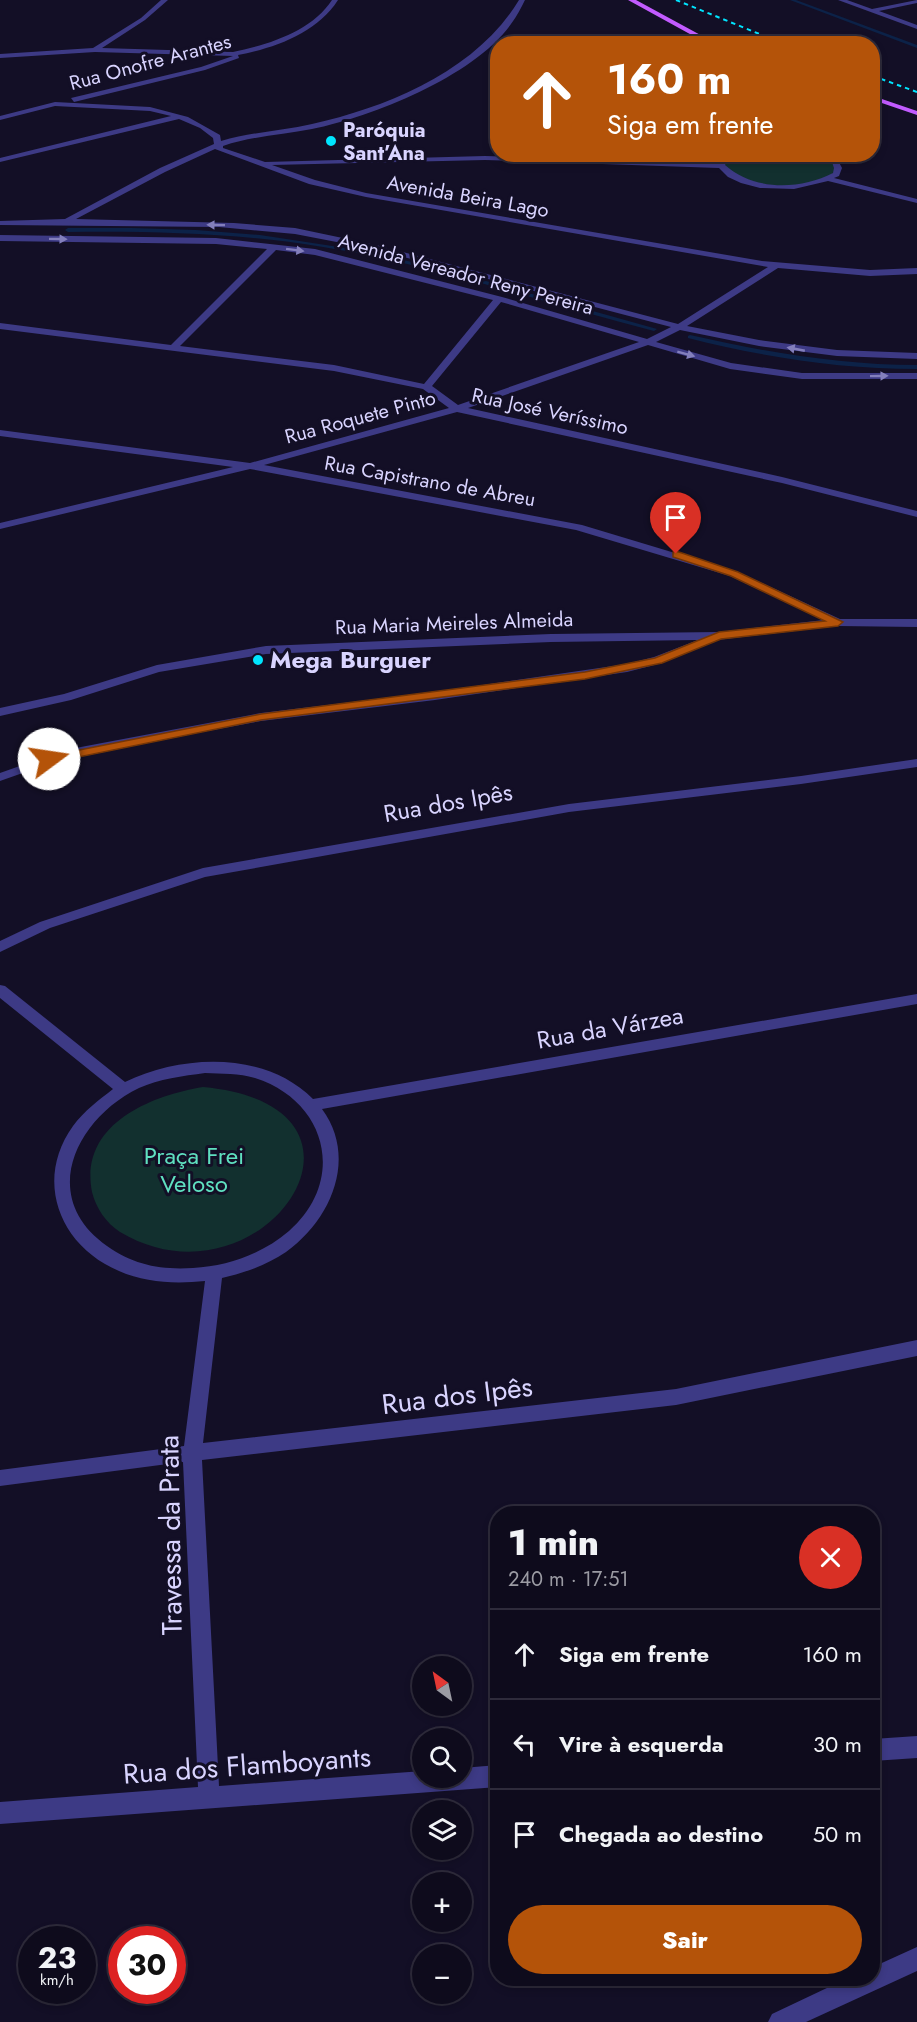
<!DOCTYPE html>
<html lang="pt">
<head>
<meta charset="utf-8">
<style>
  body { margin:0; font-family:Jost,sans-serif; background:#171425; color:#f1f3f6; height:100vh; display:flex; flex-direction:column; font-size:22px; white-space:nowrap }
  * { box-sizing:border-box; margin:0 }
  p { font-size:20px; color:#9b9ba3 }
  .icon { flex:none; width:33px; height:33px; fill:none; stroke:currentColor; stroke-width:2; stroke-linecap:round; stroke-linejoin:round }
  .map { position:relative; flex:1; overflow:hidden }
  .drawer { position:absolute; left:490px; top:1506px; width:390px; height:480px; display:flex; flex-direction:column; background:#0e0b1c; border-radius:24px; box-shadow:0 3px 9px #0003,0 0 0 2px #2e2b3b }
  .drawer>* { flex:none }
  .hud { position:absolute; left:490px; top:36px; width:390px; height:126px; border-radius:24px; box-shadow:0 3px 9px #0003,0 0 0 2px #2e2b3b; background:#b45309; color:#fff; overflow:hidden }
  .needle { width:39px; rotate:327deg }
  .buttons { position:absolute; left:412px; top:1656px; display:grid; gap:12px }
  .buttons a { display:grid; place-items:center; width:60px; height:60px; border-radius:50%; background:#0e0b1c; box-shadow:0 3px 9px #0003,0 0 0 2px #2e2b3b; font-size:30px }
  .speed { position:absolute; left:18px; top:1926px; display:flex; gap:12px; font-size:30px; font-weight:700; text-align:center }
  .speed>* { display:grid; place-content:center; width:78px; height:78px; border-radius:50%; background:#0e0b1c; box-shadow:0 3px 9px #0003,0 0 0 2px #2e2b3b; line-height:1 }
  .speed small { font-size:15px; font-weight:400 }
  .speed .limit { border:9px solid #d22; background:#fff; color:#111 }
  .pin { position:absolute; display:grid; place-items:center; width:51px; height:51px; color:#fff; margin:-62px -26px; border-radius:50% 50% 50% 0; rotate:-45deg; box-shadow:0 0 6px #0007 }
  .pin .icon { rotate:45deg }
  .me { position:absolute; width:66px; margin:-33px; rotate:76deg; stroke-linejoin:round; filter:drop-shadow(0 0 4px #0008) }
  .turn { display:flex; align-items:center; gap:21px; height:126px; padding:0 18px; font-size:27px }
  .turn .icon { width:78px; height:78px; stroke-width:2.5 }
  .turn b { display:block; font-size:42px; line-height:51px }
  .round { display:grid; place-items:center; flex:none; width:63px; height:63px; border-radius:32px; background:#171425 }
  .summary { display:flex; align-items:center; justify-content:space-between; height:102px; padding:0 18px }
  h1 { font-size:36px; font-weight:800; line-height:45px }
  .button { display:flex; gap:12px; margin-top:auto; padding:12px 18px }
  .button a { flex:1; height:69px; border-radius:36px; background:#b45309; color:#fff; font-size:24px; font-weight:800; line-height:69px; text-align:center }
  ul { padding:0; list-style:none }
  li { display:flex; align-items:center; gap:18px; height:90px; padding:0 18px; border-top:2px solid #2e2b3b }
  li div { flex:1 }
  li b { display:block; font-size:22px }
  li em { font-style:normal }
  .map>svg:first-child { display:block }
</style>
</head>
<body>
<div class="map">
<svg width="917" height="2022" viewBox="0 0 917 2022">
  <rect width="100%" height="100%" fill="#130f26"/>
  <path fill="#12302f" d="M 821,154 L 833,163 L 836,169 C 821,195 739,190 724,164 L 731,155 Z
    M 203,1087 C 407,1106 261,1316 120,1232 C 106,1223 96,1208 92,1192 C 79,1125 149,1096 203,1087 Z"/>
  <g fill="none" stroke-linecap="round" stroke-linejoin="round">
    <path fill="#0c2248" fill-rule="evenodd" d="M 790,0 L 796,0 L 917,45 L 917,48 Z
      M 132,228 L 196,230 L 260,235 L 365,251 L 450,271 L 657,329 L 654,331 C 544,303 435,265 323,247 C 238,233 153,231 68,232 L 65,230 L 68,228 Z
      M 690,335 C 765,352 840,365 917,365 L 917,369 C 839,369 763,357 688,338 L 688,336 Z"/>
    <path fill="#3d3a85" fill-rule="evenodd" d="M 161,0 L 168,0 L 145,20 L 102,48 L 233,52 C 268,45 312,31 332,0 L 338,0 C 317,33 275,48 238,55 L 239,58 L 205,70 L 74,102 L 71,98 L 201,67 L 233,56 L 95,52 L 0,58 L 0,54 L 93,48 L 141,18 Z
      M 519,0 L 525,0 C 521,8 517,16 511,24 C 474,76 374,116 312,129 C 282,135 252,136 223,146 L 223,148 L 265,162 L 485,156 L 718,164 L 722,154 L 730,154 L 725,165 C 754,191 800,190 833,173 L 834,168 L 832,162 L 822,154 C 833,154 837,158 842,168 L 839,176 L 834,178 L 917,199 L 917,203 L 828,181 L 794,189 L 760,188 L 741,183 L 728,177 L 719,168 L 485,160 L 272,165 L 315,180 L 366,193 L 762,261 L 870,270 L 917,268 L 917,274 L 870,276 L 778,268 L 687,326 L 759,340 L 837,350 L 917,353 L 917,359 L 837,356 L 759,346 L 680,330 L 656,342 L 731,363 L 802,373 L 917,373 L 917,379 L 802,379 L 730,369 L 648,345 L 468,408 L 782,477 L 917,511 L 917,517 L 782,483 L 457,412 L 264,465 L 582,525 L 738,572 L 840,619 L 917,619 L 917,627 L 838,626 L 717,640 L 662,663 L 627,672 L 435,700 L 261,721 L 68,757 L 0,781 L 0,773 L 65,750 L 261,713 L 435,692 L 627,664 L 654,657 L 698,640 L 551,642 L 266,654 L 159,672 L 71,700 L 0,716 L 0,708 L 64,694 L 157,665 L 266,646 L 551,634 L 719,632 L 824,620 L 730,576 L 576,530 L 250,469 L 0,529 L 0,523 L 233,467 L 0,436 L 0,430 L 250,463 L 449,408 L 423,389 L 334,371 L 0,329 L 0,323 L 171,345 L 267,249 L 216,244 L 0,241 L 0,235 L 216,238 L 315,249 L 502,297 L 647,339 L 671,327 L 373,249 L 295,234 L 219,227 L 0,225 L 0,221 L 65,219 L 160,168 L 214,144 L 213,138 L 200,128 L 179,119 L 0,162 L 0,158 L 171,116 L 150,111 L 55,106 L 0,120 L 0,116 L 55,102 L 150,107 L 188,117 L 220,135 L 221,141 C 251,132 282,131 312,124 C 389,107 477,70 519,0 ZM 215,149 L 309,184 L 366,197 L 768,267 L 678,324 L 376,245 L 295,228 L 234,223 L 76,219 L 165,172 ZM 276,250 L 315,255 L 493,300 L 424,384 L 334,365 L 180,346 ZM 501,302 L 639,342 L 458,405 L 432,386 Z
      M 838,0 L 847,0 L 872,9 L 917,0 L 917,3 L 879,11 L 917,25 L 917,29 Z
      M 917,759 L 917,767 L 801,784 L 569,812 L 205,877 L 50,928 L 0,952 L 0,941 L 40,922 L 203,868 L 569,804 L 801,776 Z
      M 0,985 L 5,986 L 125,1082 C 183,1054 265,1051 313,1099 L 917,994 L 917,1004 L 322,1109 C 358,1158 331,1220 286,1252 C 267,1265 244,1273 222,1278 L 203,1443 L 676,1389 L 917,1340 L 917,1356 L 676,1405 L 202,1460 L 219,1786 L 423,1771 L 423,1778 L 462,1778 L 462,1768 L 498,1765 L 498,1787 L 0,1824 L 0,1802 L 198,1787 L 183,1462 L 0,1486 L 0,1470 L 184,1446 L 205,1281 C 176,1284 146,1283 119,1271 C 59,1246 34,1180 73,1126 C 84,1111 99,1100 113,1089 L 0,998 ZM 205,1073 C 222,1074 239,1073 255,1078 C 327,1101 347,1180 289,1231 C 262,1254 228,1266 193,1268 C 160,1270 134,1265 107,1246 C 38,1198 75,1119 139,1088 C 159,1079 183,1076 205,1073 Z
      M 917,1736 L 917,1758 L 873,1761 L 873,1739 Z
      M 917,1947 L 917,1971 L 806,2022 L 768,2022 L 772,2014 L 848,1978 L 873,1978 L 873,1967 Z"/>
    <path fill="#c25bff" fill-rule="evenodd" d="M 628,0 L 636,0 L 717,44 L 708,44 Z
      M 873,96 L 917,111 L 917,115 L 873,100 Z"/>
    <path stroke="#00e5ff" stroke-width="2" stroke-dasharray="4.5 4" stroke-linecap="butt" d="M 676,0 L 784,44
      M 873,76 L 917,92"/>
  </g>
  <defs><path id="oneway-solid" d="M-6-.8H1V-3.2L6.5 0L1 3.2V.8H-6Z" transform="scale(1.5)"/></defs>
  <g fill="#837fbc">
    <use href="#oneway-solid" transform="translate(216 225) rotate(-179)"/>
    <use href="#oneway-solid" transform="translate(58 239) rotate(1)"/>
    <use href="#oneway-solid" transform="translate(295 250) rotate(7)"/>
    <use href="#oneway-solid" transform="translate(796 349) rotate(-169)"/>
    <use href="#oneway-solid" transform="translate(686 354) rotate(15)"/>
    <use href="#oneway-solid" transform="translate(879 376) rotate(-1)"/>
  </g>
  <path fill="#b45309" stroke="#753606" stroke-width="1.5" d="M 676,551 L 738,572 L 843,622 L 838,626 L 721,639 L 662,663 L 585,679 L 261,720 L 49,763 L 43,759 L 49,756 L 261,714 L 585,672 L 655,658 L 719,632 L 825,621 L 731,576 L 673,557 L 673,552 Z"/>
  <g fill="#00e5ff" stroke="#130f26" stroke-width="2">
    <circle cx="331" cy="141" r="6"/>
    <circle cx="258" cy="660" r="6"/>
  </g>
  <g text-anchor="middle" stroke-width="6" stroke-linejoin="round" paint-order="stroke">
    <g font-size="20" fill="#d9d4ff" stroke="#130f26">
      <text transform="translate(150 62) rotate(-15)" y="7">Rua Onofre Arantes</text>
      <text transform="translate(468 196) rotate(10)" y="7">Avenida Beira Lago</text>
      <text transform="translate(466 274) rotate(15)" y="7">Avenida Vereador Reny Pereira</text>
      <text transform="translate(550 411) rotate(12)" y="7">Rua José Veríssimo</text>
      <text transform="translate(360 417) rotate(-15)" y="7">Rua Roquete Pinto</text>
      <text transform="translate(430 481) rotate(10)" y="7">Rua Capistrano de Abreu</text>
      <text transform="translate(454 623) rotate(-2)" y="7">Rua Maria Meireles Almeida</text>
    </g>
    <g font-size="20" font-weight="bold" fill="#d9d4ff" stroke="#130f26" text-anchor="start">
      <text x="343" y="137">Paróquia<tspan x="343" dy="23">Sant’Ana</tspan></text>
    </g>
    <g font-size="24" font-weight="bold" fill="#d9d4ff" stroke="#130f26" text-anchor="start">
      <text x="270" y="668">Mega Burguer</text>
    </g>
    <g font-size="24" fill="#d9d4ff" stroke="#130f26">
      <text transform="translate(448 803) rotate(-10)" y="8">Rua dos Ipês</text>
      <text transform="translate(610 1028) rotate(-10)" y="8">Rua da Várzea</text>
    </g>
    <g font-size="24" fill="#5fe0c0" stroke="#130f26">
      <text x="194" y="1164">Praça Frei<tspan x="194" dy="28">Veloso</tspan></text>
    </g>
    <g font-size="28" fill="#d9d4ff" stroke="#130f26">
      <text transform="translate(457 1395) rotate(-7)" y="10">Rua dos Ipês</text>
      <text transform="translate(170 1535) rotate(-91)" y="10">Travessa da Prata</text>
      <text transform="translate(247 1765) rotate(-4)" y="10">Rua dos Flamboyants</text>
    </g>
  </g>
</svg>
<div class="buttons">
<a><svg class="needle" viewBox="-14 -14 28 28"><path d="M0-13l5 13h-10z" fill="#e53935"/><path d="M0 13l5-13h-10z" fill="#9b9ba3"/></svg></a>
<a><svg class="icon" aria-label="search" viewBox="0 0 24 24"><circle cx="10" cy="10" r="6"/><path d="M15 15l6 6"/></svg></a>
<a><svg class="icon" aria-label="layers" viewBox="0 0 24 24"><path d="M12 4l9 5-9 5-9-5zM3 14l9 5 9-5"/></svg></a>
<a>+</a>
<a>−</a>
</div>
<div class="speed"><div>23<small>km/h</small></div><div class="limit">30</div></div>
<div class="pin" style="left:676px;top:554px;background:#d93025"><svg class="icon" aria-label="arrive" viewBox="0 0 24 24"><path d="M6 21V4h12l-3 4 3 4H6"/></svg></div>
<svg class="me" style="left:49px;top:759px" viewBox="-20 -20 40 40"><circle r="19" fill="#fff"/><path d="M0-13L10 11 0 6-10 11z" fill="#b45309"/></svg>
<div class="hud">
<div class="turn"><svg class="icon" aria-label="ahead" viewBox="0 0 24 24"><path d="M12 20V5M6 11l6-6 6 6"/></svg><div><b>160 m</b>Siga em frente</div></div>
</div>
<section class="drawer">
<div class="summary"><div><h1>1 min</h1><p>240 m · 17:51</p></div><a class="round" style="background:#d93025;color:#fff"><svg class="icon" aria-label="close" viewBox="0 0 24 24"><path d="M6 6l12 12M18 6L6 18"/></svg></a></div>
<ul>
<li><svg class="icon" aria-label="ahead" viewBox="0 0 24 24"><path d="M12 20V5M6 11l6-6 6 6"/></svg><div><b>Siga em frente</b></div><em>160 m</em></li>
<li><svg class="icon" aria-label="left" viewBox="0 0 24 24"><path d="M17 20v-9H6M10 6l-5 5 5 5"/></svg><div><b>Vire à esquerda</b></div><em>30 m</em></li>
<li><svg class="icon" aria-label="arrive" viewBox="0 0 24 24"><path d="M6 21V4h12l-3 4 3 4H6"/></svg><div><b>Chegada ao destino</b></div><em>50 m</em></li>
</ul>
<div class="button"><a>Sair</a></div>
</section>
</div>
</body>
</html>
